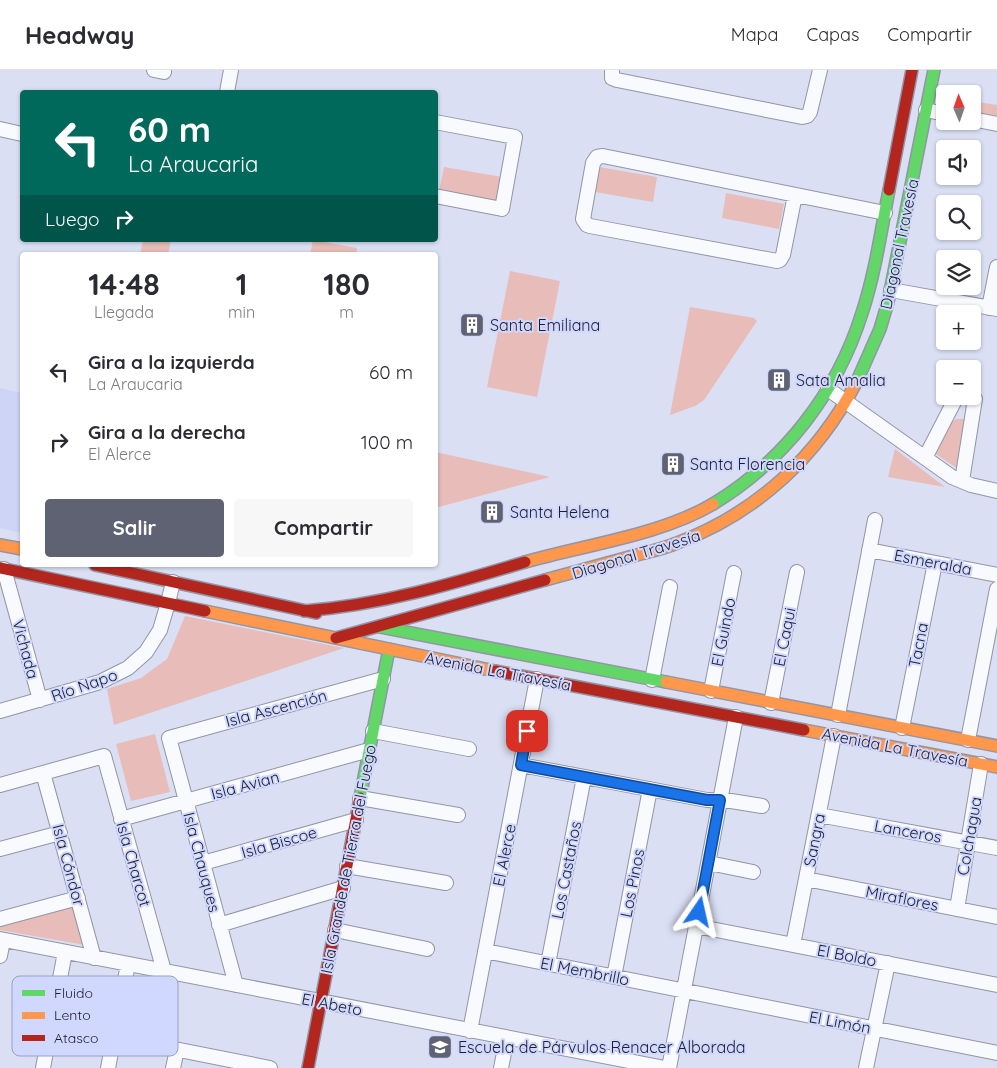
<!DOCTYPE html>
<html lang="es">
<head>
<meta charset="utf-8">
<style>
  body { margin:0; font-family:Quicksand,sans-serif; background:#f7f7f7; color:#2b2b33; height:100vh; display:flex; flex-direction:column; font-size:19px; white-space:nowrap }
  * { box-sizing:border-box; margin:0 }
  p { font-size:16px; color:#7c7c81 }
  .icon { flex:none; width:28px; height:28px; fill:none; stroke:currentColor; stroke-width:2; stroke-linecap:round; stroke-linejoin:round }
  .map { position:relative; flex:1; overflow:hidden }
  .side { position:absolute; left:20px; top:182px; width:418px; height:315px; display:flex; flex-direction:column; background:#fff; border-radius:5px; box-shadow:0 1px 4px #0004 }
  .side>* { flex:none }
  .guide { position:absolute; left:20px; top:20px; width:418px; height:152px; border-radius:5px; box-shadow:0 1px 4px #0004; background:#00695c; color:#fff; overflow:hidden }
  .needle { width:32px; rotate:358deg }
  .fabs { position:absolute; left:936px; top:15px; display:grid; gap:10px }
  .fabs a { display:grid; place-items:center; width:45px; height:45px; border-radius:5px; background:#fff; box-shadow:0 1px 4px #0004; font-size:25px }
  .pin { position:absolute; display:grid; place-items:center; width:42px; height:42px; color:#fff; margin:-21px; border-radius:10px; box-shadow:0 2px 8px #0006 }
  .me { position:absolute; width:55px; margin:-28px; rotate:11deg; stroke-linejoin:round; filter:drop-shadow(0 0 4px #0008) }
  .turn { display:flex; align-items:center; gap:18px; height:105px; padding:0 25px; font-size:22px }
  .turn .icon { width:65px; height:65px; stroke-width:2.5 }
  .turn b { display:block; font-size:35px; line-height:42px }
  .then { display:flex; align-items:center; height:48px; padding:0 25px; background:#0003; gap:10px; font-size:19px }
  .eta { display:flex; justify-content:space-evenly; align-items:center; height:85px; text-align:center }
  .eta b { font-size:30px; font-weight:800; line-height:35px }
  .cta { display:flex; gap:10px; margin-top:auto; padding:10px 25px }
  .cta a { flex:1; height:58px; border-radius:5px; background:#5e6272; color:#fff; font-size:20px; font-weight:800; line-height:58px; text-align:center }
  .cta a+a { background:#f7f7f7; color:#2b2b33 }
  ul { padding:0; list-style:none }
  li { display:flex; align-items:center; gap:15px; height:70px; padding:0 25px }
  li div { flex:1 }
  li b { display:block; font-size:19px }
  li em { font-style:normal }
  header { display:flex; align-items:center; gap:30px; box-sizing:border-box; height:70px; padding:0 25px; background:#fff; border-bottom:1px solid #e1e1e2 }
  header strong { font-size:24px }
  nav { display:flex; gap:28px; margin-inline-start:auto; font-size:18px }
  .map>svg:first-child { display:block }
</style>
</head>
<body>
<header>
<strong>Headway</strong>
<nav><a>Mapa</a><a>Capas</a><a>Compartir</a></nav>
</header>
<div class="map">
<svg width="997" height="998" viewBox="0 0 997 998">
  <rect width="100%" height="100%" fill="#dadff4"/>
  <path fill="#cdd4f6" d="M 0,318 L 22,323 L 22,463 L 0,458 Z"/>
  <path fill="#e8bcb8" d="M 972,31 L 997,35 L 997,46 L 973,41 Z
    M 444,97 L 502,107 L 497,132 L 439,122 Z
    M 599,97 L 657,107 L 653,132 L 595,122 Z
    M 726,123 L 784,134 L 779,159 L 722,148 Z
    M 143,170 L 171,170 L 168,185 L 140,185 Z
    M 313,170 L 357,178 L 356,185 L 310,185 Z
    M 510,201 L 560,211 L 537,327 L 487,317 Z
    M 690,237 L 754,248 L 757,251 L 704,330 L 695,336 L 670,345 Z
    M 956,349 L 965,349 L 967,352 L 958,399 L 936,384 L 951,353 Z
    M 895,379 L 945,417 L 888,407 Z
    M 435,382 L 550,407 L 435,438 Z
    M 185,546 L 344,578 L 114,655 L 107,619 L 141,608 L 167,589 Z
    M 155,664 L 170,722 L 131,731 L 116,674 Z
    M 74,834 L 85,875 L 0,860 L 0,855 Z"/>
  <g fill="none" stroke-linecap="round" stroke-linejoin="round">
    <defs>
      <path id="street" d="M 154,0 L 164,2
        M 612,0 L 612,8 L 617,10 L 802,47 L 807,46 L 810,42 L 820,0
        M 227,22 L 231,0
        M 926,40 L 945,44
        M 972,49 L 997,54
        M 435,52 L 515,67 L 502,139 L 435,126
        M 0,59 L 22,64
        M 795,125 L 783,185 L 780,190 L 777,191 L 590,156 L 587,155 L 583,149 L 593,93 L 597,87 L 603,86 L 885,143
        M 891,220 L 997,239
        M 989,238 L 997,197
        M 828,319 L 952,407 L 971,415 L 997,421
        M 925,388 L 957,326
        M 962,411 L 975,329 L 965,326
        M 869,480 L 997,505
        M 4,499 L 40,630
        M 652,610 L 670,517
        M 711,621 L 734,503
        M 771,633 L 797,502
        M 0,641 L 100,612 L 128,598 L 146,582 L 160,560 L 168,533 L 173,512
        M 838,645 L 875,450
        M 902,658 L 935,493
        M 373,661 L 469,679
        M 968,670 L 997,519
        M 521,695 L 707,730 L 731,731 L 762,736
        M 43,703 L 94,888
        M 0,715 L 104,686 L 164,901
        M 360,728 L 458,745
        M 819,745 L 997,778
        M 121,749 L 369,680
        M 0,779 L 60,763
        M 203,793 L 356,750
        M 709,793 L 753,802
        M 347,796 L 446,813
        M 806,809 L 997,847
        M 957,839 L 981,694
        M 0,849 L 78,828
        M 219,855 L 343,818
        M 696,856 L 997,915
        M 335,860 L 427,879
        M 0,869 L 665,998
        M 793,875 L 834,666
        M 485,881 L 997,983
        M 0,886 L 3,870
        M 548,894 L 584,707
        M 614,907 L 650,719
        M 236,915 L 169,668 L 383,609
        M 470,961 L 537,609
        M 114,967 L 270,998
        M 43,998 L 65,882
        M 108,998 L 128,894
        M 173,998 L 177,980
        M 501,998 L 507,968
        M 669,998 L 736,647
        M 866,998 L 888,893"/>
      <path id="fast" d="M 857,311 L 880,259 L 888,232 L 934,0
        M 713,434 C 784,391 837,323 862,243 C 875,204 881,161 889,120
        M 380,557 L 666,612
        M 360,728 L 389,579"/>
      <path id="slow" d="M 0,475 L 22,479
        M 525,492 C 584,475 661,465 713,434
        M 545,510 C 575,502 604,494 633,486 C 648,482 663,479 677,473 C 757,443 818,386 857,311
        M 205,541 L 495,601
        M 666,612 L 997,676
        M 804,660 L 997,697"/>
      <path id="jam" d="M 889,120 L 912,0
        M 95,495 L 316,543
        M 0,498 L 205,541
        M 304,541 C 381,535 452,514 525,492
        M 336,568 L 545,510
        M 495,601 L 804,660
        M 308,998 L 360,728"/>
    </defs>
    <use href="#street" stroke="#9295a5" stroke-width="16"/>
    <use href="#fast" stroke="#9295a5" stroke-width="14"/>
    <use href="#slow" stroke="#9295a5" stroke-width="14"/>
    <use href="#jam" stroke="#9295a5" stroke-width="14"/>
    <use href="#street" stroke="#f9fafd" stroke-width="14"/>
    <use href="#fast" stroke="#63d668" stroke-width="11"/>
    <use href="#slow" stroke="#ff974d" stroke-width="11"/>
    <use href="#jam" stroke="#b3261e" stroke-width="11"/>
  </g>
  <g fill="none" stroke-linecap="round" stroke-linejoin="round">
    <defs>
      <path id="route" d="M 527,661 L 521,695 L 707,730 L 720,730 L 699,842"/>
    </defs>
    <use href="#route" stroke="#114b97" stroke-width="12"/>
    <use href="#route" stroke="#1a73e8" stroke-width="9"/>
  </g>
  <defs>
    <symbol id="building-square" viewBox="-11 -11 22 22"><rect x="-9" y="-9" width="18" height="18" rx="4" fill="#5e6272" stroke="#d0d8ff"/><path d="M-4-6H4V6H1V3H-1V6H-4ZM-2.5-4.3h1.7v1.8h-1.7ZM.8-4.3h1.7v1.8H.8ZM-2.5-1h1.7V.8h-1.7ZM.8-1h1.7V.8H.8Z" fill="#fff"/></symbol>
    <symbol id="school-square" viewBox="-11 -11 22 22"><rect x="-9" y="-9" width="18" height="18" rx="4" fill="#5e6272" stroke="#d0d8ff"/><path d="M0-5L7-2L0 1L-7-2ZM-4 1L0 2.5L4 1V4Q0 6-4 4Z" fill="#fff"/></symbol>
  </defs>
  <g fill-rule="evenodd">
    <use href="#building-square" x="458" y="241" width="28" height="28"/>
    <use href="#building-square" x="765" y="296" width="28" height="28"/>
    <use href="#building-square" x="659" y="380" width="28" height="28"/>
    <use href="#building-square" x="478" y="428" width="28" height="28"/>
    <use href="#school-square" x="426" y="963" width="28" height="28"/>
  </g>
  <g text-anchor="middle" stroke-width="4" stroke-linejoin="round" paint-order="stroke">
    <g font-size="16" fill="#1c1e2c" stroke="#d0d8ff">
      <text transform="translate(899 174) rotate(-78)" y="6">Diagonal Travesía</text>
      <text transform="translate(636 484) rotate(-17)" y="6">Diagonal Travesía</text>
      <text transform="translate(933 492) rotate(11)" y="6">Esmeralda</text>
      <text transform="translate(723 562) rotate(-79)" y="6">El Guindo</text>
      <text transform="translate(784 567) rotate(-79)" y="6">El Caqui</text>
      <text transform="translate(918 575) rotate(-79)" y="6">Tacna</text>
      <text transform="translate(26 579) rotate(75)" y="6">Vichada</text>
      <text transform="translate(498 601) rotate(11)" y="6">Avenida La Travesía</text>
      <text transform="translate(84 615) rotate(-19)" y="6">Río Napo</text>
      <text transform="translate(276 638) rotate(-15)" y="6">Isla Ascención</text>
      <text transform="translate(895 677) rotate(11)" y="6">Avenida La Travesía</text>
      <text transform="translate(245 715) rotate(-15)" y="6">Isla Avian</text>
      <text transform="translate(908 761) rotate(10)" y="6">Lanceros</text>
      <text transform="translate(969 766) rotate(-80)" y="6">Colchagua</text>
      <text transform="translate(814 770) rotate(-79)" y="6">Sangra</text>
      <text transform="translate(279 772) rotate(-16)" y="6">Isla Biscoe</text>
      <text transform="translate(504 785) rotate(-79)" y="6">El Alerce</text>
      <text transform="translate(348 789) rotate(-79)" y="6">Isla Grande de Tierra del Fuego</text>
      <text transform="translate(202 792) rotate(75)" y="6">Isla Chauques</text>
      <text transform="translate(134 794) rotate(74)" y="6">Isla Charcot</text>
      <text transform="translate(69 795) rotate(75)" y="6">Isla Cóndor</text>
      <text transform="translate(566 800) rotate(-79)" y="6">Los Castaños</text>
      <text transform="translate(632 813) rotate(-79)" y="6">Los Pinos</text>
      <text transform="translate(902 828) rotate(11)" y="6">Miraflores</text>
      <text transform="translate(847 885) rotate(11)" y="6">El Boldo</text>
      <text transform="translate(585 901) rotate(11)" y="6">El Membrillo</text>
      <text transform="translate(332 934) rotate(11)" y="6">El Abeto</text>
      <text transform="translate(840 952) rotate(11)" y="6">El Limón</text>
    </g>
    <g font-size="16" fill="#1c1e2c" stroke="#d0d8ff" text-anchor="start">
      <text x="490" y="261">Santa Emiliana</text>
      <text x="796" y="316">Sata Amalia</text>
      <text x="690" y="400">Santa Florencia</text>
      <text x="510" y="448">Santa Helena</text>
      <text x="458" y="983">Escuela de Párvulos Renacer Alborada</text>
    </g>
  </g>
  <rect x="12" y="906" width="166" height="80" rx="8" fill="#d0d8ff" stroke="#9aa0c0" stroke-width="1"/>
  <rect x="22" y="920" width="23" height="6" fill="#63d668"/>
  <rect x="22" y="942" width="23" height="7" fill="#ff974d"/>
  <rect x="22" y="965" width="23" height="6" fill="#b3261e"/>
  <g font-size="14" fill="#1c1e2c">
    <text x="54" y="928">Fluido</text>
    <text x="54" y="950">Lento</text>
    <text x="54" y="973">Atasco</text>
  </g>
</svg>
<div class="fabs">
<a><svg class="needle" viewBox="-14 -14 28 28"><path d="M0-13l5 13h-10z" fill="#e53935"/><path d="M0 13l5-13h-10z" fill="#7c7c81"/></svg></a>
<a><svg class="icon" aria-label="sound" viewBox="0 0 24 24"><path d="M4 9h4l5-4v14l-5-4H4zM17 9q2 3 0 6"/></svg></a>
<a><svg class="icon" aria-label="search" viewBox="0 0 24 24"><circle cx="10" cy="10" r="6"/><path d="M15 15l6 6"/></svg></a>
<a><svg class="icon" aria-label="layers" viewBox="0 0 24 24"><path d="M12 4l9 5-9 5-9-5zM3 14l9 5 9-5"/></svg></a>
<a>+</a>
<a>−</a>
</div>
<div class="pin" style="left:527px;top:661px;background:#d93025"><svg class="icon" aria-label="arrive" viewBox="0 0 24 24"><path d="M6 21V4h12l-3 4 3 4H6"/></svg></div>
<svg class="me" style="left:699px;top:842px" viewBox="-20 -20 40 40"><path d="M0-17L14 15 0 8-14 15z" fill="#1a73e8" stroke="#fff" stroke-width="4"/></svg>
<div class="guide">
<div class="turn"><svg class="icon" aria-label="left" viewBox="0 0 24 24"><path d="M17 20v-9H6M10 6l-5 5 5 5"/></svg><div><b>60 m</b>La Araucaria</div></div>
<div class="then">Luego<svg class="icon" aria-label="right" viewBox="0 0 24 24"><path d="M7 20v-9h11M14 6l5 5-5 5"/></svg></div>
</div>
<section class="side">
<div class="eta">
<div><b>14:48</b><p>Llegada</p></div>
<div><b>1</b><p>min</p></div>
<div><b>180</b><p>m</p></div>
</div>
<ul>
<li><svg class="icon" aria-label="left" viewBox="0 0 24 24"><path d="M17 20v-9H6M10 6l-5 5 5 5"/></svg><div><b>Gira a la izquierda</b><p>La Araucaria</p></div><em>60 m</em></li>
<li><svg class="icon" aria-label="right" viewBox="0 0 24 24"><path d="M7 20v-9h11M14 6l5 5-5 5"/></svg><div><b>Gira a la derecha</b><p>El Alerce</p></div><em>100 m</em></li>
</ul>
<div class="cta"><a>Salir</a><a>Compartir</a></div>
</section>
</div>
</body>
</html>
